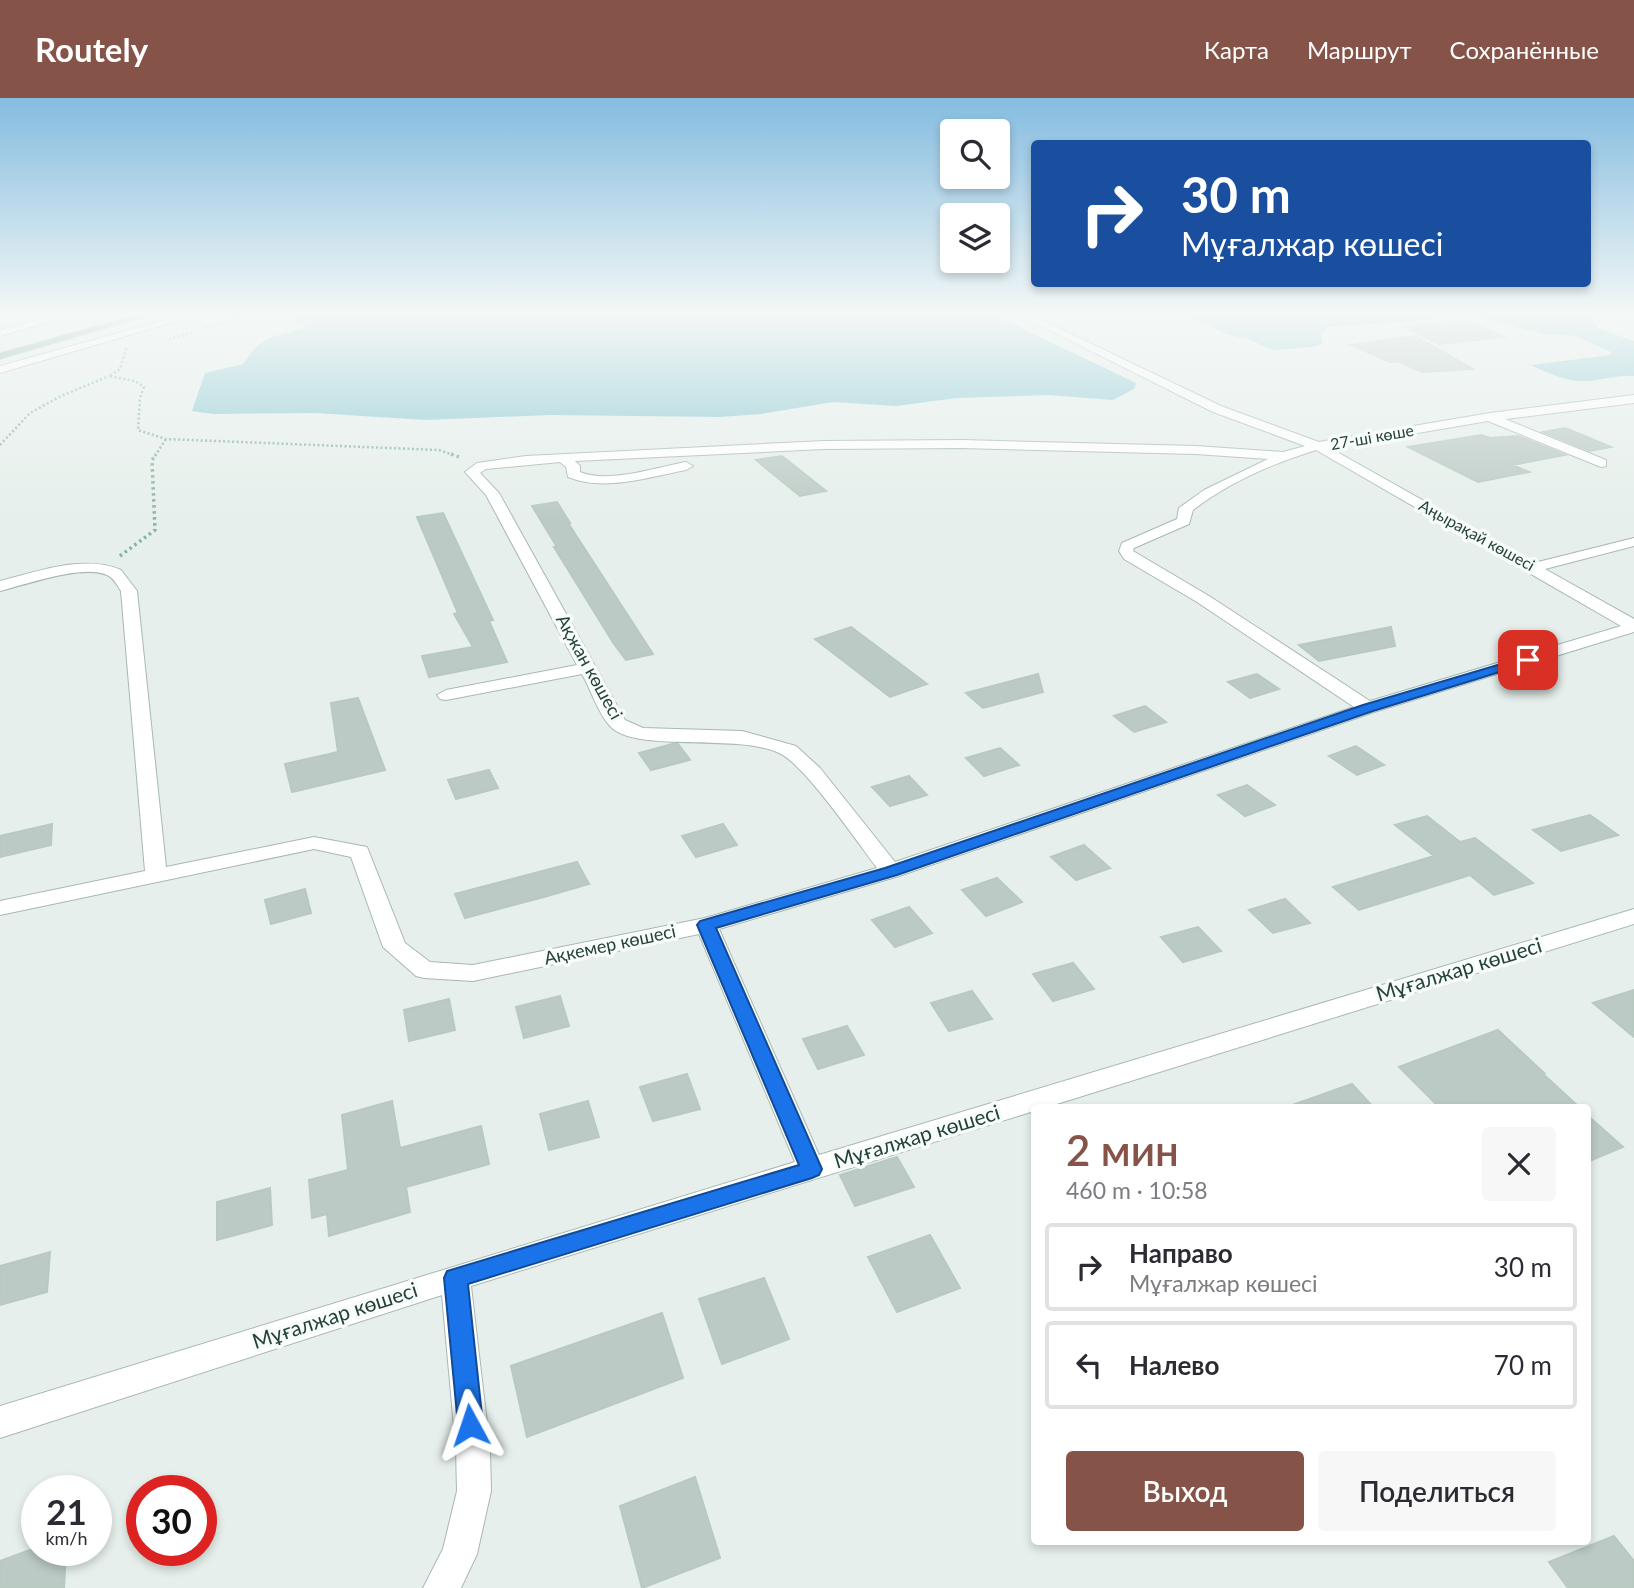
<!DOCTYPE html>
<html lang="ru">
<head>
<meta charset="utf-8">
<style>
  body { margin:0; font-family:Lato,sans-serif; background:#f7f7f7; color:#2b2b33; height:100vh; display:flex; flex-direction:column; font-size:26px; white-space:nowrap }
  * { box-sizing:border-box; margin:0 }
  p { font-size:23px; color:#7c7c81 }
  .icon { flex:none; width:38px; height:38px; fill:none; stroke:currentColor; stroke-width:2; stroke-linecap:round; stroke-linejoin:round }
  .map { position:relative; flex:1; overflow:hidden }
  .details { position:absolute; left:1031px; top:1006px; width:560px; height:441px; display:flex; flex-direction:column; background:#fff; border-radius:7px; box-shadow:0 4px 10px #0003 }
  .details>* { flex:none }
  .guide { position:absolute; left:1031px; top:42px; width:560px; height:147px; border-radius:7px; box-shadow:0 4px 10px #0003; background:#1a4fa0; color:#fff; overflow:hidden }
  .fabs { position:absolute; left:940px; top:21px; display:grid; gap:14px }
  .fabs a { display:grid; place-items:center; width:70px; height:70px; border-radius:7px; background:#fff; box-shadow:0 4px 10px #0003; font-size:35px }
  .speed { position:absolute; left:21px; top:1377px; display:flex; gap:14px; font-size:35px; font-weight:700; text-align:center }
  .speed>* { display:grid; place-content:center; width:91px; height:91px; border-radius:50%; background:#fff; box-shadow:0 4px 10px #0003; line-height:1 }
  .speed small { font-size:18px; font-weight:400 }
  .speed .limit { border:10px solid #d22; background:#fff; color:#111 }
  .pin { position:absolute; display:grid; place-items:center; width:60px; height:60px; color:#fff; margin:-30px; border-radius:14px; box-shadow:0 4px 10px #0006 }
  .me { position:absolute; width:77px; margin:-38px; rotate:355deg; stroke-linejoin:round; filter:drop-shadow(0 0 5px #0008) }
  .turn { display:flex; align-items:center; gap:24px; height:147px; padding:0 35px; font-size:32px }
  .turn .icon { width:91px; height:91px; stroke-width:2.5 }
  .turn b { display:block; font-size:49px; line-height:60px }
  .round { display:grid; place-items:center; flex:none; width:74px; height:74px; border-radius:7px; background:#f7f7f7 }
  .summary { display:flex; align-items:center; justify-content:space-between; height:119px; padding:0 35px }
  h1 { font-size:42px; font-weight:600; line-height:52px; color:#855347 }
  .action { display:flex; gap:14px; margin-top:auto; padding:14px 35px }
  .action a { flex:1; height:80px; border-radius:7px; background:#855347; color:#fff; font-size:28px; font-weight:600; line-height:80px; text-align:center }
  .action a+a { background:#f7f7f7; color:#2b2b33 }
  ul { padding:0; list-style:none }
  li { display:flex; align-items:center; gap:21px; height:88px; margin:0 14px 10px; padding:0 21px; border:4px solid #e1e1e2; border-radius:7px }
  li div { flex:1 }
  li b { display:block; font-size:26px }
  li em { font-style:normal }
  header { display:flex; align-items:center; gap:42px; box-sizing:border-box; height:98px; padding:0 35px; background:#855347; color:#fff }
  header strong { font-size:33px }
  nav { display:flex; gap:38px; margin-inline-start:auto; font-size:24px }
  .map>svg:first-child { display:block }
</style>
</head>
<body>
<header>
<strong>Routely</strong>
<nav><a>Карта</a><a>Маршрут</a><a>Сохранённые</a></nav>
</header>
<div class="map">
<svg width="1634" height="1490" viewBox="0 0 1634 1490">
  <rect width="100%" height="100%" fill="#e6efeb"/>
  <path fill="#8ec9d4" d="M 302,215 L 990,215 L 1136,285 L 1134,291 L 1113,302 L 1048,297 L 957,300 L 896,308 L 833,304 L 761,316 L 720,319 L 550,317 L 425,322 L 315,315 L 213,316 L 192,313 L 205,275 L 243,266 C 264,235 271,241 303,230 L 306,227 L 293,225 Z
    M 1188,215 L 1463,215 L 1435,217 L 1425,222 L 1327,229 L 1321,238 L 1323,245 L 1313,249 L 1273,252 L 1248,241 L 1229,237 L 1192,220 Z
    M 1464,215 L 1587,215 L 1599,231 L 1634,243 L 1634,278 C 1619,277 1605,281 1590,283 C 1570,285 1549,276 1531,267 L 1610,257 L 1611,254 L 1576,238 L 1543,236 Z"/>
  <path fill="#bbcac4" stroke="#b8c9c2" stroke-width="2" d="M 1467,223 L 1504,239 L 1439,246 L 1404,229 Z
    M 1415,238 L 1473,271 L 1422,274 L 1398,263 L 1390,264 L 1351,247 Z
    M 1565,330 L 1611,349 L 1590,353 L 1543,334 Z
    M 1481,337 L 1490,340 L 1518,338 L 1565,357 L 1512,367 L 1529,374 L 1478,384 L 1408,349 Z
    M 782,358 L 826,393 L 800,398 L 756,362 Z
    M 557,404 L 570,425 L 568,425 L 653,556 L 626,562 L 614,546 L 554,449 L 557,449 L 532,408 Z
    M 443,415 L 493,522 L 489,523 L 507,564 L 429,579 L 422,558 L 473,549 L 454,516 L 458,515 L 417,419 Z
    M 851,529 L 927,586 L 890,599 L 815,541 Z
    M 1391,529 L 1395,548 L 1319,563 L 1299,547 Z
    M 1038,576 L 1043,594 L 983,610 L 966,595 Z
    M 1257,576 L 1279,591 L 1250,600 L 1228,584 Z
    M 358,600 L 385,672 L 292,694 L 285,666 L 338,654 L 331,605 Z
    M 1145,608 L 1166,624 L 1134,634 L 1114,618 Z
    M 672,646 L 678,646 L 690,662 L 651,672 L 639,655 Z
    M 1356,648 L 1384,667 L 1357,677 L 1329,658 Z
    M 1000,650 L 1019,667 L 984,678 L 966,660 Z
    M 489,672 L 498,690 L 456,701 L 448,682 Z
    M 909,678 L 927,697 L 890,708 L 872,689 Z
    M 1247,687 L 1275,707 L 1245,718 L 1218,697 Z
    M 1590,717 L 1618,737 L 1561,753 L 1533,732 Z
    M 1427,718 L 1460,744 L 1475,740 L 1533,785 L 1494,797 L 1470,777 L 1359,812 L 1333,789 L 1434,758 L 1395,727 Z
    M 52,726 L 51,747 L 0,759 L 0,738 Z
    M 723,726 L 737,747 L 696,759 L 682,738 Z
    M 1084,747 L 1110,770 L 1076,782 L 1051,759 Z
    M 577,764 L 589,786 L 544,799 L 465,820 L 455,796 Z
    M 997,780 L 1022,804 L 986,818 L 962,792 Z
    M 305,791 L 311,815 L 271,826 L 265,802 Z
    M 1285,801 L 1310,825 L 1273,835 L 1249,812 Z
    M 909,809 L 932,835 L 895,849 L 872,822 Z
    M 1198,829 L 1221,853 L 1183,864 L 1161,839 Z
    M 1073,865 L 1094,891 L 1053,903 L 1033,876 Z
    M 1634,892 L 1634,939 L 1593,905 Z
    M 972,893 L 992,921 L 949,933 L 931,905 Z
    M 560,898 L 569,928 L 524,940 L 516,909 Z
    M 449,901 L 455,932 L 409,943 L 404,912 Z
    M 847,928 L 864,957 L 818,971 L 803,941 Z
    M 1498,932 L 1544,975 L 1542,975 L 1580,1010 L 1440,1010 L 1399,969 Z
    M 687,976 L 700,1011 L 653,1023 L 640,989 Z
    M 1352,986 L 1374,1010 L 1293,1010 L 1292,1007 Z
    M 392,1003 L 400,1050 L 481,1028 L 489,1066 L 406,1089 L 410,1114 L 329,1138 L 327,1116 L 312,1120 L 309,1082 L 348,1072 L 342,1017 Z
    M 588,1003 L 599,1039 L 549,1052 L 540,1016 Z
    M 1587,1017 L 1623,1049 L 1587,1064 Z
    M 897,1059 L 914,1089 L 855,1108 L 840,1077 Z
    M 270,1090 L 272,1127 L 217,1142 L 217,1104 Z
    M 930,1137 L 960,1190 L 897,1214 L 868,1159 Z
    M 50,1154 L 47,1194 L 0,1207 L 0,1168 Z
    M 764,1180 L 789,1241 L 722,1266 L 699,1201 Z
    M 662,1215 L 683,1280 L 527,1339 L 511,1268 Z
    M 695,1379 L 720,1460 L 642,1490 L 620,1408 Z
    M 1614,1438 L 1634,1463 L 1634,1490 L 1568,1490 L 1549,1464 Z
    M 30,1452 L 66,1452 L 64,1490 L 0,1490 L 0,1463 Z"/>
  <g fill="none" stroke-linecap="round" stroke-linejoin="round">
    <defs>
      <path id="minor" d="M 0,215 L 8,215 L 0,219 Z
        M 63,215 L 78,215 L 0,238 L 0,232 Z
        M 190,215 L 204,215 L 0,275 L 0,268 Z
        M 1015,215 L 1027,215 L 1221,308 L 1319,344 L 1490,315 L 1634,297 L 1634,305 L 1505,321 L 1606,362 L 1606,368 L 1601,369 L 1488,323 L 1330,350 L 1534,465 L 1634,440 L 1634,448 L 1545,471 L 1634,521 L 1634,534 L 1374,614 L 899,778 L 719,831 L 819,1057 L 1634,811 L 1634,826 L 1044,1010 L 1034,1010 L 1034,1013 L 471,1188 L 490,1351 L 491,1393 L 477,1456 L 461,1490 L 423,1490 L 443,1451 L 457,1393 L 456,1351 L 442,1197 L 0,1340 L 0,1308 L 795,1064 L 699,836 L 473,883 L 424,880 L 416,878 L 383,849 L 351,759 L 314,751 L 0,817 L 0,803 L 145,773 L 121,493 C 117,487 114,480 107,477 C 83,466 25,487 0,493 L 0,483 C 37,474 84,456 121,472 L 137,493 L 166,769 L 314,739 L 367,749 L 405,845 L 430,864 L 473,867 L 705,820 L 877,770 C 858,745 806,669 781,656 C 740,634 635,656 610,628 C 598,615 591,592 582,576 L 446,602 L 440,601 L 437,597 L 446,592 L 577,567 L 486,397 L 465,374 L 477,365 L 526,358 L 824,343 L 962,342 L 1196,348 L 1283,354 L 1305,348 L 1213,314 ZM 962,350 L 1196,356 L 1268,361 L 1204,392 L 1179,410 L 1177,421 L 1122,445 L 1119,453 L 1124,461 L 1197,504 L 1354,609 L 895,764 L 820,670 L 796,648 L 742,633 L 643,630 L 625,622 L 499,395 L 480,375 L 486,371 L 560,364 L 566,369 L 568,379 C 605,394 648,379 686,372 L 693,368 L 686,364 C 657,369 608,386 580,374 L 580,368 L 575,363 L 824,351 ZM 1316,352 L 1621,528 L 1370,603 L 1209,498 L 1133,453 L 1134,450 L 1189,426 L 1193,412 C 1228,385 1274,365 1316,352 Z"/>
      <path id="major" d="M 143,215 L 158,215 L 0,261 L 0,255 Z"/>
    </defs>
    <use href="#minor" stroke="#a8b8b2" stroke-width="2"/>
    <use href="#major" stroke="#c2cac8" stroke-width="2"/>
    <path stroke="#86b3a5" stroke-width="2.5" stroke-dasharray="2 2.5" stroke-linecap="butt" d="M 206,230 L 256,215
      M 169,241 L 195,234
      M 126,250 L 120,271 L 109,278 L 135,283 L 144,289 L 140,300 L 138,332 L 166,341 L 439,352 L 456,358
      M 0,347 L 30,315 L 59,299 L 109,278
      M 155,358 L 166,341"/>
    <path stroke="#86b3a5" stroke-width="3.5" stroke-dasharray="2.5 3.5" stroke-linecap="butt" d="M 451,356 L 462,360
      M 120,458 L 155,432 L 152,362 L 156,356"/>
    <use href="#minor" fill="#fff" fill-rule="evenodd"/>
    <use href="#major" fill="#6aa596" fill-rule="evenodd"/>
  </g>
  <linearGradient id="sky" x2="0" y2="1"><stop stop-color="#84bce0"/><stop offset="0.51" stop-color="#f4f8f6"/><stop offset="1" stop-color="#f4f8f6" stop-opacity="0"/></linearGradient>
  <rect width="1634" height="423" fill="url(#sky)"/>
  <path fill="#1a73e8" stroke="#114b97" stroke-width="2" d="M 1528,558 L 1534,562 L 1532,564 L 1373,613 L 897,777 L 716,830 L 822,1071 L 819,1077 L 812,1080 L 468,1186 L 483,1327 L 479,1335 L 470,1339 L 461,1335 L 458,1327 L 444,1180 L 447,1173 L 799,1067 L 697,827 L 700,823 L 885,770 L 1363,607 Z"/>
  <g text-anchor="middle" stroke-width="7" stroke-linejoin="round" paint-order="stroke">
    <g font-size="16" fill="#24423a" stroke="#f7fbf9">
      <text transform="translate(1372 339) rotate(-10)" y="6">27-ші көше</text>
      <text transform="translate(1477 437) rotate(29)" y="6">Аңырақай көшесі</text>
    </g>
    <g font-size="18" fill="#24423a" stroke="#f7fbf9">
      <text transform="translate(589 569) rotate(61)" y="6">Ақжан көшесі</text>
      <text transform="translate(610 847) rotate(-12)" y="6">Ақкемер көшесі</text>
    </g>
    <g font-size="21" fill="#24423a" stroke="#f7fbf9">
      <text transform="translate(1459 872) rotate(-17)" y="7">Мұғалжар көшесі</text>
      <text transform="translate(917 1039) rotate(-17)" y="7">Мұғалжар көшесі</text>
      <text transform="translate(335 1218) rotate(-18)" y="7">Мұғалжар көшесі</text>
    </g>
  </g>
</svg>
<div class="fabs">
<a><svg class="icon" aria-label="search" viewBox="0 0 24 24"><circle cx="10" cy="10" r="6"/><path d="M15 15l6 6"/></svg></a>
<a><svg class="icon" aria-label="layers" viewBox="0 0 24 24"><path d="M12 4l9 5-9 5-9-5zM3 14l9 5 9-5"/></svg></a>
</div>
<div class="speed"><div>21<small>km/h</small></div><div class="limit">30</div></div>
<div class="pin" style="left:1528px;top:562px;background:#d93025"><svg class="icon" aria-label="arrive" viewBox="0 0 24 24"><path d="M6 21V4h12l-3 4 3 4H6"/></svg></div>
<svg class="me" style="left:470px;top:1327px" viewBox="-20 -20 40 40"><path d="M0-17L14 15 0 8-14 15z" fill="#1a73e8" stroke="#fff" stroke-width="4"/></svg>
<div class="guide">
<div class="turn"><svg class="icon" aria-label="right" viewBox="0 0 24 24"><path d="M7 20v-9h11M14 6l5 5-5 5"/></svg><div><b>30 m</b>Мұғалжар көшесі</div></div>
</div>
<section class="details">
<div class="summary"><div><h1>2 мин</h1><p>460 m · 10:58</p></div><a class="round"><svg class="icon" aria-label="close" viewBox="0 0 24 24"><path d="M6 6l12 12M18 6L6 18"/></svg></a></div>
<ul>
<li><svg class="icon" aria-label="right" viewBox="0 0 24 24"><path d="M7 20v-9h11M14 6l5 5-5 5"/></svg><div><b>Направо</b><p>Мұғалжар көшесі</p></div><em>30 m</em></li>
<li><svg class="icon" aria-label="left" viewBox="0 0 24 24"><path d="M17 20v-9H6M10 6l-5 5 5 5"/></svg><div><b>Налево</b></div><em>70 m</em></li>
</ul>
<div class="action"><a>Выход</a><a>Поделиться</a></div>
</section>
</div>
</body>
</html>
